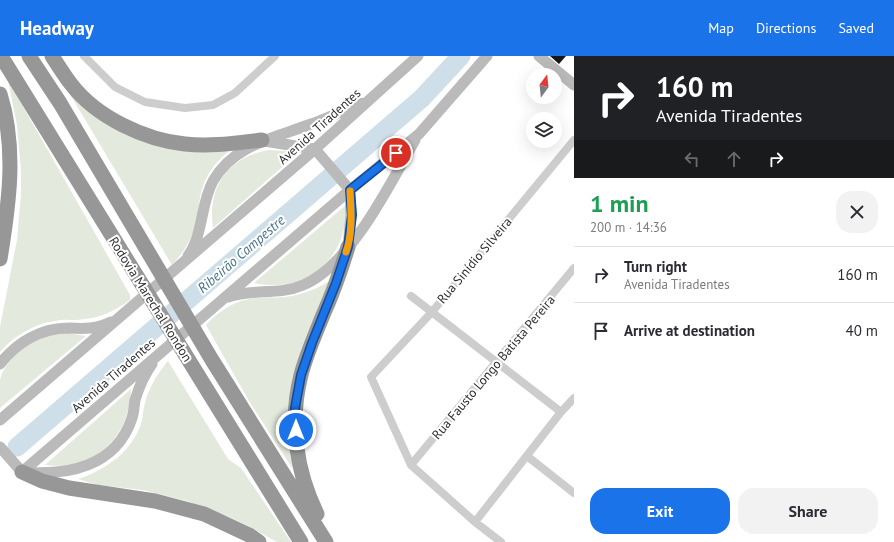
<!DOCTYPE html>
<html lang="en">
<head>
<meta charset="utf-8">
<style>
  body { margin:0; font-family:"PT Sans",sans-serif; background:#f2f2f3; color:#2b2b33; height:100vh; display:flex; flex-direction:column; font-size:15px; white-space:nowrap }
  * { box-sizing:border-box; margin:0 }
  p { font-size:13px; color:#7c7c81 }
  .icon { flex:none; width:22px; height:22px; fill:none; stroke:currentColor; stroke-width:2; stroke-linecap:round; stroke-linejoin:round }
  .map { position:relative; flex:1; overflow:hidden }
  .drawer { display:flex; flex-direction:column; background:#fff; width:320px }
  .drawer>* { flex:none }
  .guide { background:#202124; color:#fff; overflow:hidden }
  .needle { width:26px; rotate:15deg }
  .tools { position:absolute; left:526px; top:12px; display:grid; gap:8px }
  .tools a { display:grid; place-items:center; width:36px; height:36px; border-radius:50%; background:#fff; box-shadow:0 4px 16px #0002; font-size:20px }
  .pin { position:absolute; display:grid; place-items:center; width:34px; height:34px; color:#fff; margin:-17px; border:2px solid #fff; border-radius:50%; box-shadow:0 1px 4px #0007 }
  .me { position:absolute; width:44px; margin:-22px; rotate:0deg; stroke-linejoin:round; filter:drop-shadow(0 0 3px #0008) }
  .turn { display:flex; align-items:center; gap:14px; height:84px; padding:0 16px; font-size:18px }
  .turn .icon { width:52px; height:52px; stroke-width:2.5 }
  .turn b { display:block; font-size:28px; line-height:34px }
  .lanes { display:flex; align-items:center; height:38px; padding:0 16px; background:#0003; justify-content:center; gap:20px; direction:ltr }
  .lanes .off { opacity:.35 }
  .round { display:grid; place-items:center; flex:none; width:42px; height:42px; border-radius:16px; background:#f2f2f3 }
  .headline { display:flex; align-items:center; justify-content:space-between; height:68px; padding:0 16px }
  h1 { font-size:24px; font-weight:800; line-height:30px; color:#1e9e55 }
  .button { display:flex; gap:8px; margin-top:auto; padding:8px 16px }
  .button a { flex:1; height:46px; border-radius:16px; background:#1a73e8; color:#fff; font-size:16px; font-weight:800; line-height:46px; text-align:center }
  .button a+a { background:#f2f2f3; color:#2b2b33 }
  ul { padding:0; list-style:none }
  li { display:flex; align-items:center; gap:12px; height:56px; padding:0 16px; border-top:1px solid #e1e1e2 }
  li div { flex:1 }
  li b { display:block; font-size:15px }
  li em { font-style:normal }
  header { display:flex; align-items:center; gap:24px; box-sizing:border-box; height:56px; padding:0 20px; background:#1a73e8; color:#fff }
  header strong { font-size:19px }
  nav { display:flex; gap:22px; margin-inline-start:auto; font-size:14px }
  main { display:flex; flex:1; min-height:0 }
  .map>svg:first-child { display:block }
</style>
</head>
<body>
<header>
<strong>Headway</strong>
<nav><a>Map</a><a>Directions</a><a>Saved</a></nav>
</header>
<main>
<div class="map">
<svg width="574" height="486" viewBox="0 0 574 486">
  <rect width="100%" height="100%" fill="#fff"/>
  <path fill="#e3e9dd" d="M 8,24 L 130,239 L 130,244 C 114,256 97,263 76,264 C 69,264 62,263 55,265 C 33,268 14,280 0,296 L 0,271 L 17,184 L 21,138 L 21,115 L 17,69 Z
    M 65,30 L 116,73 L 234,91 C 222,100 211,111 205,125 C 200,136 199,147 198,158 C 194,179 186,194 172,209 Z
    M 269,94 L 288,95 L 298,97 L 213,172 C 207,131 228,101 269,94 Z
    M 346,149 C 348,203 307,238 254,227 Z
    M 334,222 C 324,241 314,260 306,280 C 288,323 285,366 292,412 L 249,345 L 206,269 C 220,254 237,243 257,242 C 266,241 276,242 285,241 C 303,239 319,232 334,222 Z
    M 67,277 L 86,280 L 0,352 C 0,344 0,332 0,324 C 8,295 39,279 67,277 Z
    M 168,305 L 228,403 L 241,412 L 291,486 L 277,486 L 248,470 L 229,461 L 187,445 L 143,434 L 98,429 L 78,423 C 106,414 133,395 142,365 C 143,360 143,353 145,347 C 149,331 158,317 168,305 Z
    M 131,333 C 130,382 94,415 45,409 Z"/>
  <g fill="none" stroke-linecap="round" stroke-linejoin="round">
    <path stroke="#cedfe9" stroke-width="19" d="M 17,391 L 422,42 L 461,0"/>
  </g>
  <path fill="#171717" d="M 550,0 L 566,0 L 559,8 Z"/>
  <g fill="none" stroke-linecap="round" stroke-linejoin="round">
    <path stroke="#cdcdcd" stroke-width="8" d="M 84,0 L 115,31 L 145,46 L 185,52 L 213,49 L 235,37 L 275,0
      M 411,240 L 561,356
      M 527,400 L 574,437
      M 411,409 L 574,212
      M 475,466 L 561,356 L 574,342
      M 501,486 L 475,466 L 411,409 L 371,321 L 432,256 L 574,84"/>
    <path stroke="#bababa" stroke-width="11" d="M 539,0 L 574,29
      M 264,85 L 315,93 L 350,134 L 351,159 L 348,191
      M 188,200 C 204,177 200,149 213,125 C 234,88 275,82 311,68 C 328,62 345,54 361,47
      M 228,241 C 254,232 278,240 303,229 C 350,210 390,128 415,84
      M 0,308 C 17,286 41,272 69,272 C 84,273 97,273 111,266
      M 0,364 L 315,93 L 418,0
      M 0,391 L 22,416 C 67,420 116,411 132,362 C 134,356 134,350 135,344 C 139,331 144,319 152,308
      M 22,416 L 350,134 L 419,78 L 487,0"/>
    <path stroke="#979797" stroke-width="15" d="M 1,0 L 301,486
      M 29,0 L 60,47 L 212,304 L 326,486
      M 52,0 C 58,9 64,19 71,28 C 96,61 145,84 185,88 C 210,91 236,87 262,84
      M 0,38 C 17,92 9,148 0,203
      M 22,416 L 42,425 L 69,432 L 155,445 L 204,458 L 249,479 L 259,486
      M 317,458 C 296,415 289,366 301,319 C 306,299 315,279 323,259 C 333,237 341,214 348,191"/>
  </g>
  <g fill="none" stroke-linecap="round" stroke-linejoin="round">
    <defs>
      <path id="route" d="M 296,374 L 295,352 L 301,319 L 312,287 L 336,227 L 348,191 L 352,159 L 350,134 L 396,97"/>
    </defs>
    <use href="#route" stroke="#114b97" stroke-width="10"/>
    <use href="#route" stroke="#1a73e8" stroke-width="7"/>
    <path stroke="#f59e0b" stroke-width="7" d="M 346,196 C 353,177 351,155 350,135"/>
  </g>
  <g text-anchor="middle" stroke-width="4" stroke-linejoin="round" paint-order="stroke">
    <g font-size="13" fill="#303030" stroke="#fff">
      <text transform="translate(319 70) rotate(-42)" y="5">Avenida Tiradentes</text>
      <text transform="translate(474 204) rotate(-50)" y="5">Rua Sinídio Silveira</text>
      <text transform="translate(151 243) rotate(58)" y="5">Rodovia Marechal Rondon</text>
      <text transform="translate(493 311) rotate(-50)" y="5">Rua Fausto Longo Batista Pereira</text>
      <text transform="translate(113 319) rotate(-41)" y="5">Avenida Tiradentes</text>
    </g>
    <g font-size="14" font-style="italic" fill="#46718b" stroke="#fff">
      <text transform="translate(241 198) rotate(-41)" y="5">Ribeirão Campestre</text>
    </g>
  </g>
</svg>
<div class="tools">
<a><svg class="needle" viewBox="-14 -14 28 28"><path d="M0-13l5 13h-10z" fill="#e53935"/><path d="M0 13l5-13h-10z" fill="#7c7c81"/></svg></a>
<a><svg class="icon" aria-label="layers" viewBox="0 0 24 24"><path d="M12 4l9 5-9 5-9-5zM3 14l9 5 9-5"/></svg></a>
</div>
<div class="pin" style="left:396px;top:97px;background:#d93025"><svg class="icon" aria-label="arrive" viewBox="0 0 24 24"><path d="M6 21V4h12l-3 4 3 4H6"/></svg></div>
<svg class="me" style="left:296px;top:374px" viewBox="-20 -20 40 40"><circle r="17" fill="#1a73e8" stroke="#fff" stroke-width="3"/><path d="M0-11L8 9 0 5-8 9z" fill="#fff"/></svg>
</div>
<section class="drawer">
<div class="guide">
<div class="turn"><svg class="icon" aria-label="right" viewBox="0 0 24 24"><path d="M7 20v-9h11M14 6l5 5-5 5"/></svg><div><b>160 m</b>Avenida Tiradentes</div></div>
<div class="lanes"><svg class="icon off" aria-label="left" viewBox="0 0 24 24"><path d="M17 20v-9H6M10 6l-5 5 5 5"/></svg><svg class="icon off" aria-label="ahead" viewBox="0 0 24 24"><path d="M12 20V5M6 11l6-6 6 6"/></svg><svg class="icon" aria-label="right" viewBox="0 0 24 24"><path d="M7 20v-9h11M14 6l5 5-5 5"/></svg></div>
</div>
<div class="headline"><div><h1>1 min</h1><p>200 m · 14:36</p></div><a class="round"><svg class="icon" aria-label="close" viewBox="0 0 24 24"><path d="M6 6l12 12M18 6L6 18"/></svg></a></div>
<ul>
<li><svg class="icon" aria-label="right" viewBox="0 0 24 24"><path d="M7 20v-9h11M14 6l5 5-5 5"/></svg><div><b>Turn right</b><p>Avenida Tiradentes</p></div><em>160 m</em></li>
<li><svg class="icon" aria-label="arrive" viewBox="0 0 24 24"><path d="M6 21V4h12l-3 4 3 4H6"/></svg><div><b>Arrive at destination</b></div><em>40 m</em></li>
</ul>
<div class="button"><a>Exit</a><a>Share</a></div>
</section>
</main>
</body>
</html>
